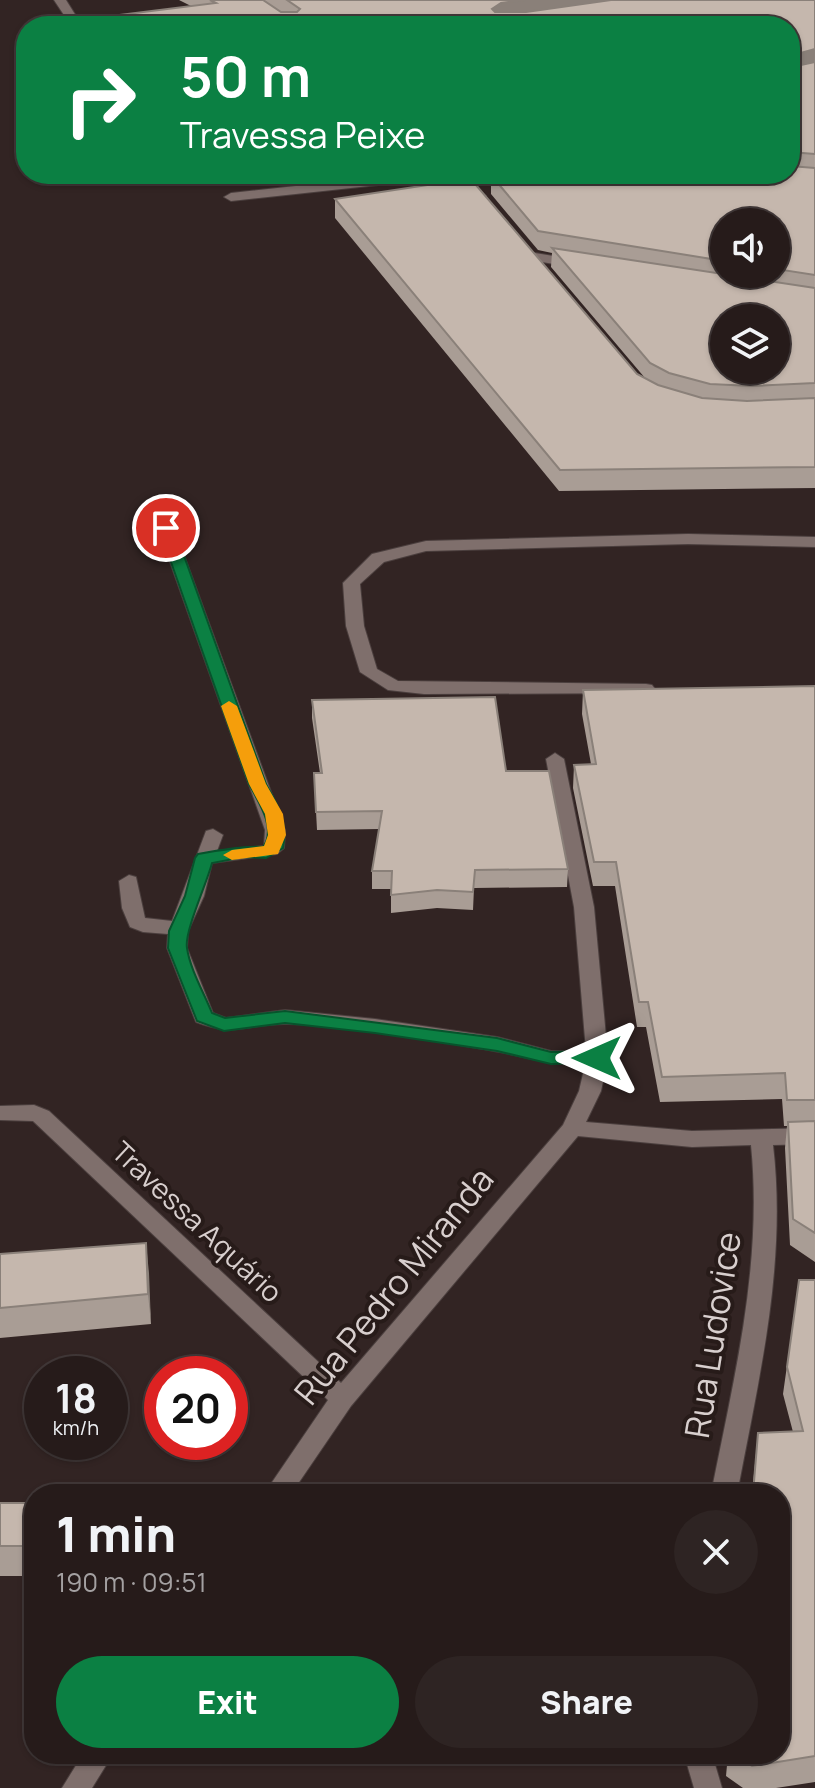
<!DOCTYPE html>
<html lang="en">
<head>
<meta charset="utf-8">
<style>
  body { margin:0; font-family:Manrope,sans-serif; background:#2e2423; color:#f1f3f6; height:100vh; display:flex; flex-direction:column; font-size:30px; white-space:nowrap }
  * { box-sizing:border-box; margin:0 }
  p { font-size:26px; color:#a4a1a2 }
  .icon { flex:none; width:44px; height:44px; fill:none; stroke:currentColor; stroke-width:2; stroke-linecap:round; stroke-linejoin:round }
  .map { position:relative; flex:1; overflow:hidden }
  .sheet { position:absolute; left:24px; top:1484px; width:766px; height:280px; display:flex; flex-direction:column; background:#261b1a; border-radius:32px; box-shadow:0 2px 6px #0004,0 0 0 2px #423939 }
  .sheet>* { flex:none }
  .guide { position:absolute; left:16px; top:16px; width:784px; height:168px; border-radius:32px; box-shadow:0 2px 6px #0004,0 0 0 2px #423939; background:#0b8043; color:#fff; overflow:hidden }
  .buttons { position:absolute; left:710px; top:208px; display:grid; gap:16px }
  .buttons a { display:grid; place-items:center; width:80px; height:80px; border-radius:50%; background:#261b1a; box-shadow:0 2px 6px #0004,0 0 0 2px #423939; font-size:40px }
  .speed { position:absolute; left:24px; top:1356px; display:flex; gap:16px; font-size:40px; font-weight:700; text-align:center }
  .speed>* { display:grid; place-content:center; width:104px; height:104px; border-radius:50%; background:#261b1a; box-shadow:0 2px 6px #0004,0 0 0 2px #423939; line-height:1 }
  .speed small { font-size:20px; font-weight:400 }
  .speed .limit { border:12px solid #d22; background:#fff; color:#111 }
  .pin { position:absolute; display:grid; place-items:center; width:68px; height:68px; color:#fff; margin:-34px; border:4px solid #fff; border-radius:50%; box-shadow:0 2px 8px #0007 }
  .me { position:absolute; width:88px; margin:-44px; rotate:270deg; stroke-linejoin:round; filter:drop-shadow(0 0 6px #0008) }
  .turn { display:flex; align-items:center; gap:28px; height:168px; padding:0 32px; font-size:36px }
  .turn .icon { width:104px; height:104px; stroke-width:2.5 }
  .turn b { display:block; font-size:56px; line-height:68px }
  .round { display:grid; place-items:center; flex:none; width:84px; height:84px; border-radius:42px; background:#2e2423 }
  .headline { display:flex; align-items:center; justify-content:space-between; height:136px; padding:0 32px }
  h1 { font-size:48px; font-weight:800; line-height:60px }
  .primary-button { display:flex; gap:16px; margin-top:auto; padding:16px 32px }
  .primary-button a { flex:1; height:92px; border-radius:48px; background:#0b8043; color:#fff; font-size:32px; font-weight:800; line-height:92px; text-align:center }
  .primary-button a+a { background:#2e2423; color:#f1f3f6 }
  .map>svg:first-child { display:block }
</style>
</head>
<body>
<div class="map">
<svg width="815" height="1788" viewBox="0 0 815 1788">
  <rect width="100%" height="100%" fill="#322423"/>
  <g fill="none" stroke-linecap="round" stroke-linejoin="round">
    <defs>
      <path id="minor" d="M 54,0 L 66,0 L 76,16 L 74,18 L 66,18 Z
        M 407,174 L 455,174 L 486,196 L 474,199 L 443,178 L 231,201 L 224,197 L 231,193 Z
        M 535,253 L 578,260 L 585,264 L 578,268 L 530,260 L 530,254 Z
        M 166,523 L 174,528 L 285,830 L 284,848 L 277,854 L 212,863 L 204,896 L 188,931 L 187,948 L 213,1013 L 226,1018 L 285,1010 L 375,1019 L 497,1037 L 551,1051 L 586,1051 L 574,907 L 546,759 L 555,753 L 564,759 L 594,907 L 608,1058 L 601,1091 L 586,1122 L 692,1131 L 815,1128 L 815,1144 L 773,1145 C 787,1264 759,1378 737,1494 L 711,1494 C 734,1378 763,1264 751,1145 L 692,1147 L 578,1136 L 351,1406 L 291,1494 L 264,1494 L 328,1400 L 33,1121 L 0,1120 L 0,1106 L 34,1105 L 49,1111 L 341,1383 L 563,1125 L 579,1091 L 585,1065 C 548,1065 529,1057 494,1051 C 428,1039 353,1025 287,1024 C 247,1023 238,1038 196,1022 L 167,948 L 168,934 L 143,932 L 130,927 L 122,908 L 119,881 L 129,875 L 136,877 L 145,918 L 172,921 L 206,831 L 213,829 L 223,835 L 217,851 L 264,846 L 265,830 L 158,528 Z
        M 688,534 L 815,537 L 815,547 L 688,544 L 426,551 L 384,562 L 360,584 L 364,626 L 377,669 L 398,681 L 646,684 L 652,685 L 655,689 L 652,693 L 424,694 L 388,690 L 360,672 L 346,626 L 343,583 L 372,554 L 426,541 Z
        M 83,1754 L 113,1754 L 92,1788 L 62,1788 Z
        M 684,1754 L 712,1754 L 722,1788 L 694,1788 Z"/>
    </defs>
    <use href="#minor" stroke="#4b3f3e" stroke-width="2"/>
    <use href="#minor" fill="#7f6f6c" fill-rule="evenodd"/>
  </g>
  <path fill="#a99d95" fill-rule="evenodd" d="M 179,0 L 815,0 L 815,488 L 559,491 L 335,218 L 335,199 L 645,378 L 551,267 L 552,253 L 538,250 L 491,194 L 491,175 L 790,174 L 790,26 L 79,26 L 79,20 L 191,6 ZM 724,222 L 776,222 L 776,274 L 724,274 Z
    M 815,686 L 815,1262 L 790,1245 L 785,1148 L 787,1126 L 784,1126 L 782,1099 L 660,1102 L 646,1027 L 637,1027 L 615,886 L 593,886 L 573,788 L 574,765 L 591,764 L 582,714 L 583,690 Z
    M 312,700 L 506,771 L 568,869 L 567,887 L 474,888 L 473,910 L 437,908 L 391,913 L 391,889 L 372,889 L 372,871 L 379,829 L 317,830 L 314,773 L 320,773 L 312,718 Z
    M 146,1243 L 151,1324 L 0,1338 L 0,1254 Z
    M 799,1280 L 815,1280 L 815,1782 L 776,1788 L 743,1788 L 726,1776 L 728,1754 L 780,1754 L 780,1494 L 752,1494 L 758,1433 L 793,1432 L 783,1394 Z
    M 0,1503 L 34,1503 L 34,1576 L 0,1576 Z"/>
  <path fill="#8a8079" d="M 525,0 L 638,0 L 501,20 L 492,9 L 501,3 Z
    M 815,49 L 815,66 L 790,72 L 790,56 Z
    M 206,174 L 244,174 L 206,179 Z
    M 146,1243 L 149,1273 L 151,1324 L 148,1294 Z"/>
  <path fill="#c5b7ad" stroke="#8a8079" stroke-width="2" fill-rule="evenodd" d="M 210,0 L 263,0 L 281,12 L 297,12 L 300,9 L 287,0 L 525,0 L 501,3 L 492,9 L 495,12 L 526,12 L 611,0 L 815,0 L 815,49 L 790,56 L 790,26 L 84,26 L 79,20 L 216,3 Z
    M 815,62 L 815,154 L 790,152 L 790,65 L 792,67 Z
    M 790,166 L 815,168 L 815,275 L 776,269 L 776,222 L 724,222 L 724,261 L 538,231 L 491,175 L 500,174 L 790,174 Z
    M 467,179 L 476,185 L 637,374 L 658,385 L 702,398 L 747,401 L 815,398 L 815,467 L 560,470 L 335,199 Z
    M 552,248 L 815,288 L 815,383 L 752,386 L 710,384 L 669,373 L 650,363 ZM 724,318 L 776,318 L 776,370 L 724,370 Z
    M 815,686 L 815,1100 L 787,1100 L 785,1073 L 662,1077 L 648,1002 L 639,1002 L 616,862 L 594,862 L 574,765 L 596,764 L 583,690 Z
    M 495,697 L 506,771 L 549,771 L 568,869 L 475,870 L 473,892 L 437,890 L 391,895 L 392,871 L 372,871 L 382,811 L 316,812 L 314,773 L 322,773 L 312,700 Z
    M 815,1121 L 815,1233 L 793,1219 L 788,1122 Z
    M 146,1243 L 148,1294 L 0,1308 L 0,1254 Z
    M 799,1280 L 815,1280 L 815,1756 L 752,1766 L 736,1754 L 780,1754 L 780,1494 L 753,1494 L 758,1433 L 803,1431 L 787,1367 Z
    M 0,1503 L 34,1503 L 34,1546 L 0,1546 Z"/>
  <path fill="#0b8043" stroke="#07532c" stroke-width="2" d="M 166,524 L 174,528 L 266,784 C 278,805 288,822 283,848 L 266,858 L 244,857 L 212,863 C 207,883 184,932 187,948 C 190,969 204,993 212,1013 L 225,1018 L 285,1011 L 497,1038 L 551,1052 L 597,1051 L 604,1053 L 607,1058 L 604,1062 L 551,1064 L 497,1051 L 375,1033 L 285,1023 L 224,1031 L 197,1021 L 168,948 L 169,931 L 185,896 L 195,858 L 198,854 C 219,850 241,846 263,847 C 277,829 258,801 249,784 L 159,528 Z"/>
  <path fill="#f59e0b" d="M 229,701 L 237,706 L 266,784 L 283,814 L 286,835 L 278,854 L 232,860 L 223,855 L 232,850 L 264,846 L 268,835 L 265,814 L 249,784 L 221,706 Z"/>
  <g text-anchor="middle" stroke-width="8" stroke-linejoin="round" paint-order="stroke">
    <g font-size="28" fill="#d8cfce" stroke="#271b19">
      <text transform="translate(197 1222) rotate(43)" y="10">Travessa Aquário</text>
    </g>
    <g font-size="34" fill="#d8cfce" stroke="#271b19">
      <text transform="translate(394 1286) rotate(-51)" y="12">Rua Pedro Miranda</text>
      <text transform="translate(713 1335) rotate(-81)" y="12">Rua Ludovice</text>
    </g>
  </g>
</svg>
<div class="buttons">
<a><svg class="icon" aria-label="sound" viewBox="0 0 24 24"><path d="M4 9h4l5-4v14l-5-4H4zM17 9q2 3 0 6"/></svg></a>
<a><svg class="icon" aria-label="layers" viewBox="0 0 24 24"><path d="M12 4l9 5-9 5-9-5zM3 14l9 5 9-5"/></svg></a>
</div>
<div class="speed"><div>18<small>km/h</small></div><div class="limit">20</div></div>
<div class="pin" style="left:166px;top:528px;background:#d93025"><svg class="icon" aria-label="arrive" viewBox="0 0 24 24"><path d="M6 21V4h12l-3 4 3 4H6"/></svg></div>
<svg class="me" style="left:597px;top:1058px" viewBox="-20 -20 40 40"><path d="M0-17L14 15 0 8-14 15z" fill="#0b8043" stroke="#fff" stroke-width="4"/></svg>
<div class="guide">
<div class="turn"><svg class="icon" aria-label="right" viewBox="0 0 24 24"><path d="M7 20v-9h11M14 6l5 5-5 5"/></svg><div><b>50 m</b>Travessa Peixe</div></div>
</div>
<section class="sheet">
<div class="headline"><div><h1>1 min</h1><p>190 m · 09:51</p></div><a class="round"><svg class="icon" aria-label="close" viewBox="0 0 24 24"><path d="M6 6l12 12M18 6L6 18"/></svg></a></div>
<div class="primary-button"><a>Exit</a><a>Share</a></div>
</section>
</div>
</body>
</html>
